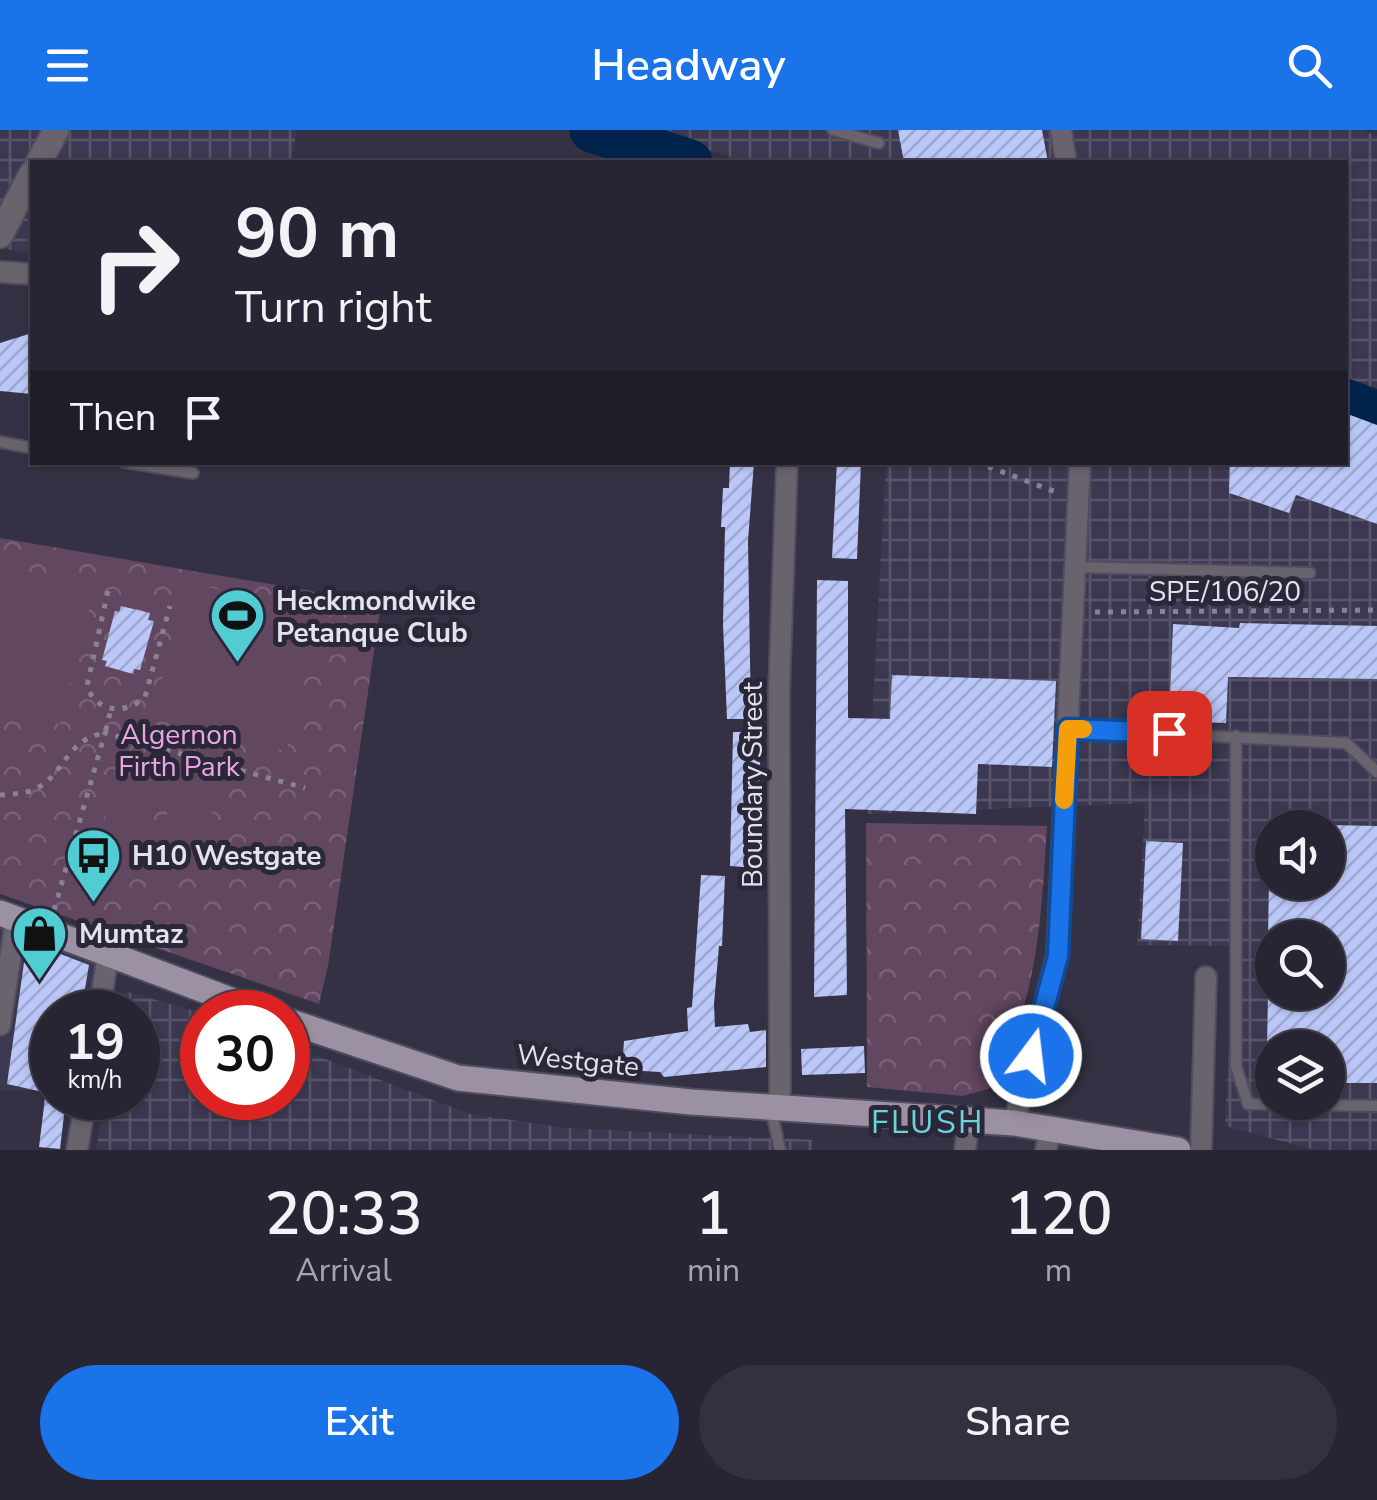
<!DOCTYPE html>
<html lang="en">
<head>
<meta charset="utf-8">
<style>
  body { margin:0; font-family:"Nunito Sans",sans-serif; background:#33313f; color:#f1f3f6; height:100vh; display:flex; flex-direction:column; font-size:38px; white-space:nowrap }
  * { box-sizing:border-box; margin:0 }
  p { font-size:32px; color:#a4a5ac }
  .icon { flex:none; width:55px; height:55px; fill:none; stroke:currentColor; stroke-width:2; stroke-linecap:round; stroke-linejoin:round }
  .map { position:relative; height:1020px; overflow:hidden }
  .details { display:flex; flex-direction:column; background:#272533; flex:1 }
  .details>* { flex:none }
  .hud { position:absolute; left:30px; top:30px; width:1318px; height:305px; border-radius:0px; box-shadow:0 2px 8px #0004,0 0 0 2px #43424e; background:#272533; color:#f1f3f6; overflow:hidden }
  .buttons { position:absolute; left:1255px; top:680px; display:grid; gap:20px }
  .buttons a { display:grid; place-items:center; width:90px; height:90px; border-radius:50%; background:#272533; box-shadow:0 2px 8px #0004,0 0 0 2px #43424e; font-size:50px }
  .speed { position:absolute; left:30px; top:860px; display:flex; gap:20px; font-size:50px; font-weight:700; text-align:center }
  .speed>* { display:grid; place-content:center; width:130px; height:130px; border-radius:50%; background:#272533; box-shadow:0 2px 8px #0004,0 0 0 2px #43424e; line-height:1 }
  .speed small { font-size:25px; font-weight:400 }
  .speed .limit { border:15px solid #d22; background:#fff; color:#111 }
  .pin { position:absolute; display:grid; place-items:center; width:85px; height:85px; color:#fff; margin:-42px; border-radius:20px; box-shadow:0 5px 15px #0006 }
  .me { position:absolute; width:110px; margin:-55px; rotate:15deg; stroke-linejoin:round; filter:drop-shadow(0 0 8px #0008) }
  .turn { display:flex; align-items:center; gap:35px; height:210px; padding:0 40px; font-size:45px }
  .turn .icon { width:130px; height:130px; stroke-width:2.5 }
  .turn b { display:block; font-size:70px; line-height:85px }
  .then { display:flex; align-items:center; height:95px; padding:0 40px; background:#0003; gap:20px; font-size:38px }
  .eta { display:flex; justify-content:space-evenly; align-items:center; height:170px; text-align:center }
  .eta b { font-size:60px; font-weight:600; line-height:70px }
  .cta { display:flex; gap:20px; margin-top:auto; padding:20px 40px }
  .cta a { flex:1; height:115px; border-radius:60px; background:#1a73e8; color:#fff; font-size:40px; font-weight:600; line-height:115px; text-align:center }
  .cta a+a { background:#33313f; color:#f1f3f6 }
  header { display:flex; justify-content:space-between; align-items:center; height:130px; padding:0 40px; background:#1a73e8; color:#fff; font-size:45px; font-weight:600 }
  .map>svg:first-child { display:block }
</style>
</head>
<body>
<header><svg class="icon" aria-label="menu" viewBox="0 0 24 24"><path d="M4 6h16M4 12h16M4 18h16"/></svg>Headway<svg class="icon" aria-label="search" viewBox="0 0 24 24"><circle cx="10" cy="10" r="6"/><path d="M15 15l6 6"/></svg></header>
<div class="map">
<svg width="1377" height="1020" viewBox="0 0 1377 1020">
  <defs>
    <pattern id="industrial-grid" width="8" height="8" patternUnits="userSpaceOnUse" patternTransform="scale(2.5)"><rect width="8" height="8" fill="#3c3851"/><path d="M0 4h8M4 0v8" fill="none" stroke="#58546a"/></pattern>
    <pattern id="forest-crowns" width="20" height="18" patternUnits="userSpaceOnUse" patternTransform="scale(2.5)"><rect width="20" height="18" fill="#624760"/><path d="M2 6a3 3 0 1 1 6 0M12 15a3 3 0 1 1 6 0" fill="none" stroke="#786177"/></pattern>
    <pattern id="building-hatch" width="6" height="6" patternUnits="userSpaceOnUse" patternTransform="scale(2.5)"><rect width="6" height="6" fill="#bbc7f8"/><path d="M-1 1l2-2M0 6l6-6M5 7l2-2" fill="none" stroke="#9da6cc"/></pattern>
  </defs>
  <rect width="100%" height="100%" fill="#343144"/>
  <path fill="#3c3851" d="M 0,786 L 98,834 L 88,882 L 52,882 L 52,912 L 48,912 L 35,960 L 0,960 Z"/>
  <path fill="url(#industrial-grid)" fill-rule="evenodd" d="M 0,0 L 297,0 L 291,32 L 32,32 L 32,125 L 0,117 Z
    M 647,0 L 1361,0 L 1377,6 L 1377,1020 L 1315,1020 L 1225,996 L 1234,816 L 1137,815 L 1145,673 L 867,684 L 886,333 L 1345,332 L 1345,32 L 745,32 ZM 1272,698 L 1328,698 L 1328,752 L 1272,752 ZM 1272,808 L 1328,808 L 1328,862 L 1272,862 ZM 1272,918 L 1328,918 L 1328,972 L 1272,972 Z
    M 124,861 L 202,883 L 202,968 L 288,968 L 288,915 L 470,984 L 566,998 L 812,1010 L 813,1020 L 96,1020 L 105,968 L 138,968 L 138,882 L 121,882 Z"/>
  <path fill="url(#forest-crowns)" d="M 0,408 L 381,473 L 328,836 L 319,874 L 0,764 Z
    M 866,693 L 1047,696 C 1041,790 1038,875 989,959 L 962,966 L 867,957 Z"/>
  <path fill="#624760" d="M 0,443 L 93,463 L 60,594 L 0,579 Z
    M 185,452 L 323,482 L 286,621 L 153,589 Z
    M 120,632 L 163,643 L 139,731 L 97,720 Z
    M 177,646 L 219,657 L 196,746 L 154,734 Z"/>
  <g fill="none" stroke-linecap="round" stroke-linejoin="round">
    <path stroke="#00234c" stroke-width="45" d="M 592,0 L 690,32
      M 1345,271 L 1377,283"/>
  </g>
  <path fill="url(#building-hatch)" d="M 898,0 L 1042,0 L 1048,32 L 904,32 Z
    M 32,203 L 32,264 L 0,261 L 0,213 Z
    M 1345,283 L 1377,295 L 1377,394 L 1296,365 L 1289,383 L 1229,363 L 1230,332 L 1345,332 Z
    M 730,332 L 754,332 L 748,411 L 751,589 L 727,589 L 723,494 L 725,397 L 721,397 L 723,358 L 729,358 Z
    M 837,332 L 861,332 L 857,429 L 832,428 Z
    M 817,450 L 848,451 L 848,588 L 890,589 L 892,545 L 1056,551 L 1052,637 L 978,634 L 976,684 L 845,679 L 847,865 L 814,867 Z
    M 121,476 L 150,483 L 148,490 L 154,491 L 140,540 L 134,539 L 133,544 L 105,536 L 107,531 L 102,530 L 115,481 L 119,482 Z
    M 1240,493 L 1377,496 L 1377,549 L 1228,547 L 1226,593 L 1169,591 L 1173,494 L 1239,498 Z
    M 733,602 L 761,602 L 757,738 L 730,736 Z
    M 1328,695 L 1377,696 L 1377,953 L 1328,953 L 1328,918 L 1267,918 L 1268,862 L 1328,862 L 1328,808 L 1268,808 L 1269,752 L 1328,752 Z
    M 1146,711 L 1183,713 L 1178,811 L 1141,809 Z
    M 701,745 L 725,746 L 722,816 L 719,816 L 714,874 L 715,897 L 748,894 L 750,902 L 766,900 L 766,937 L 664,947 L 660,942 L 589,938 L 623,924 L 624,911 L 688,901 L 687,878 L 692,877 Z
    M 27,811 L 89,835 L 81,882 L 52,882 L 52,964 L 7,954 Z
    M 864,916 L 865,943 L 802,945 L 801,919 Z
    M 45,968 L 66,968 L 60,1019 L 39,1017 Z"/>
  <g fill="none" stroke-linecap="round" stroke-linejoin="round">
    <defs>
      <path id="service" d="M 833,0 L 879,13
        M 0,312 L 32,318
        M 124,332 L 193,343
        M 1076,437 L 1310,443
        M 1068,599 L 1346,613 L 1377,642
        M 1236,606 L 1236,936 L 1248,974 L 1377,976
        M 771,979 L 780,1020"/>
      <path id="minor" d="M 1061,0 L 1066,32
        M 0,142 L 32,144
        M 99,882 L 108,825
        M 0,895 L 16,790
        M 780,978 L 779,562 L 787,332
        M 1014,993 L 1057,825 L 1080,332
        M 77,1020 L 86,968
        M 965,1020 L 969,991
        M 1046,1020 L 1050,999
        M 1201,1020 L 1206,847"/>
      <path id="tertiary" d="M 39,32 L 56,0
        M 0,105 L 32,44"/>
      <path id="primary" d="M 0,783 L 262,882
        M 288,891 L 458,948 L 691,972 L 1014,993 L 1178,1020"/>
    </defs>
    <use href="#service" stroke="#504d5f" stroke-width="14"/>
    <use href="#minor" stroke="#504d5f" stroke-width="24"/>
    <use href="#tertiary" stroke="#504d5f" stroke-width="29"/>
    <use href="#primary" stroke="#504d5f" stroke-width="29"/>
    <path stroke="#868494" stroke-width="5" stroke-dasharray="5 8" stroke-linecap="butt" d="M 976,332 L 1056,362
      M 108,461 L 87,556 C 96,583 126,585 145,567 L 170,476
      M 1095,482 L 1377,480
      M 0,665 C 13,664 27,664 39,657 C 66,641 67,609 105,603 L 111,579
      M 54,780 L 105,603 L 305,658"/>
    <use href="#service" stroke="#68636c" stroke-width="10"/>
    <use href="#minor" stroke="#68636c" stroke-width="20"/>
    <use href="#tertiary" stroke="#68636c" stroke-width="25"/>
    <use href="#primary" stroke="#9b91a3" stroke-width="25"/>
  </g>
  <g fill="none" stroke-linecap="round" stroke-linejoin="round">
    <defs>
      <path id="route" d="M 1031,926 L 1058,826 L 1068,599 L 1169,603"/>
    </defs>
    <use href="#route" stroke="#114b97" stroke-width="25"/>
    <use href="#route" stroke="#1a73e8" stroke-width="18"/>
    <path stroke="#f59e0b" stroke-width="18" d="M 1064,670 L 1068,599 L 1083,599"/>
  </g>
  <defs>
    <symbol id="stadium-pin" viewBox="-11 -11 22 30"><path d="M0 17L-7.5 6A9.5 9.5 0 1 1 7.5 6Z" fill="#51ccd3" stroke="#2a2739"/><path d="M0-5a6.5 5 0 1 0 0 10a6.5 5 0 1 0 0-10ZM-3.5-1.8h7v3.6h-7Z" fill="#111"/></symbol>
    <symbol id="bus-pin" viewBox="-11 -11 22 30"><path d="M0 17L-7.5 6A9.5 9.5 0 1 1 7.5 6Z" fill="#51ccd3" stroke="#2a2739"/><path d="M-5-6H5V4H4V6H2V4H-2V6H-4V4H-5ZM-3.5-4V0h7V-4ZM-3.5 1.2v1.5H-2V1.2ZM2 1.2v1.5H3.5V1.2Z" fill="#111"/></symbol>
    <symbol id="shop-pin" viewBox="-11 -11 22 30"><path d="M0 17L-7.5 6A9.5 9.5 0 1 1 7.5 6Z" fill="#51ccd3" stroke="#2a2739"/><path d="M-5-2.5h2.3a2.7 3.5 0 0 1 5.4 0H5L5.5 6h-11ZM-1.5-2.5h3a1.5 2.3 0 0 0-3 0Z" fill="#111"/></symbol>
  </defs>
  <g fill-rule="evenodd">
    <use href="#stadium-pin" x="206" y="454" width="63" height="86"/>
    <use href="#bus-pin" x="62" y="694" width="63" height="86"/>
    <use href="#shop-pin" x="8" y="772" width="63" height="86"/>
  </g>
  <g text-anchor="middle" stroke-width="10" stroke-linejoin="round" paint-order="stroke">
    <g font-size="28" fill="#e3e1ee" stroke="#2a2739">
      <text x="1225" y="471">SPE/106/20</text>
      <text transform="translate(752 655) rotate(-90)" y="10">Boundary Street</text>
      <text transform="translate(578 930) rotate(6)" y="10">Westgate</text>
    </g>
    <g font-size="28" font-weight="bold" fill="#e3e1ee" stroke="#2a2739" text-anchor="start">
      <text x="276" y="480">Heckmondwike<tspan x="276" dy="32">Petanque Club</tspan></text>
      <text x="132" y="735">H10 Westgate</text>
      <text x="79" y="813">Mumtaz</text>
    </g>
    <g font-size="28" fill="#eaa5e6" stroke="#2a2739">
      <text x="179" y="614">Algernon<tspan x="179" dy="32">Firth Park</tspan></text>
    </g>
    <g font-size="32" letter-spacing="2.5" fill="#68d5db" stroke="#2a2739">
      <text x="928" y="1003">FLUSH</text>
    </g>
  </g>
</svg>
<div class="buttons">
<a><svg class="icon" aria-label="sound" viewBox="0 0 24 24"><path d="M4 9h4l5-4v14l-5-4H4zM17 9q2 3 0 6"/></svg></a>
<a><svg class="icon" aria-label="search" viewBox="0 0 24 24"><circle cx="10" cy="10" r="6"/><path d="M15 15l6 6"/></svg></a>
<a><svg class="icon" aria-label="layers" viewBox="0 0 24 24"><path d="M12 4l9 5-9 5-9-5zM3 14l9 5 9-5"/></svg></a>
</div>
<div class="speed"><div>19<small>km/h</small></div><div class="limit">30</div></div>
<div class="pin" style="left:1169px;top:603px;background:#d93025"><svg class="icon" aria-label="arrive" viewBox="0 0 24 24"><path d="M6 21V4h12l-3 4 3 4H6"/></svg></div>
<svg class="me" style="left:1031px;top:926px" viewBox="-20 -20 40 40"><circle r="17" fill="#1a73e8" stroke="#fff" stroke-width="3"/><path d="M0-11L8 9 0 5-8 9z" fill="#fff"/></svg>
<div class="hud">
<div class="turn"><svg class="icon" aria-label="right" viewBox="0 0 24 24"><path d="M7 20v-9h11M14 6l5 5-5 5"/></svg><div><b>90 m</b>Turn right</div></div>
<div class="then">Then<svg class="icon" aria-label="arrive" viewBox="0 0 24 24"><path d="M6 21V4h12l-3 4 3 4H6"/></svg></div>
</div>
</div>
<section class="details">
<div class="eta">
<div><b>20:33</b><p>Arrival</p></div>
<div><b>1</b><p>min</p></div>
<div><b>120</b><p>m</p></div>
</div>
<div class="cta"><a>Exit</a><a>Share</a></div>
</section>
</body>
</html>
